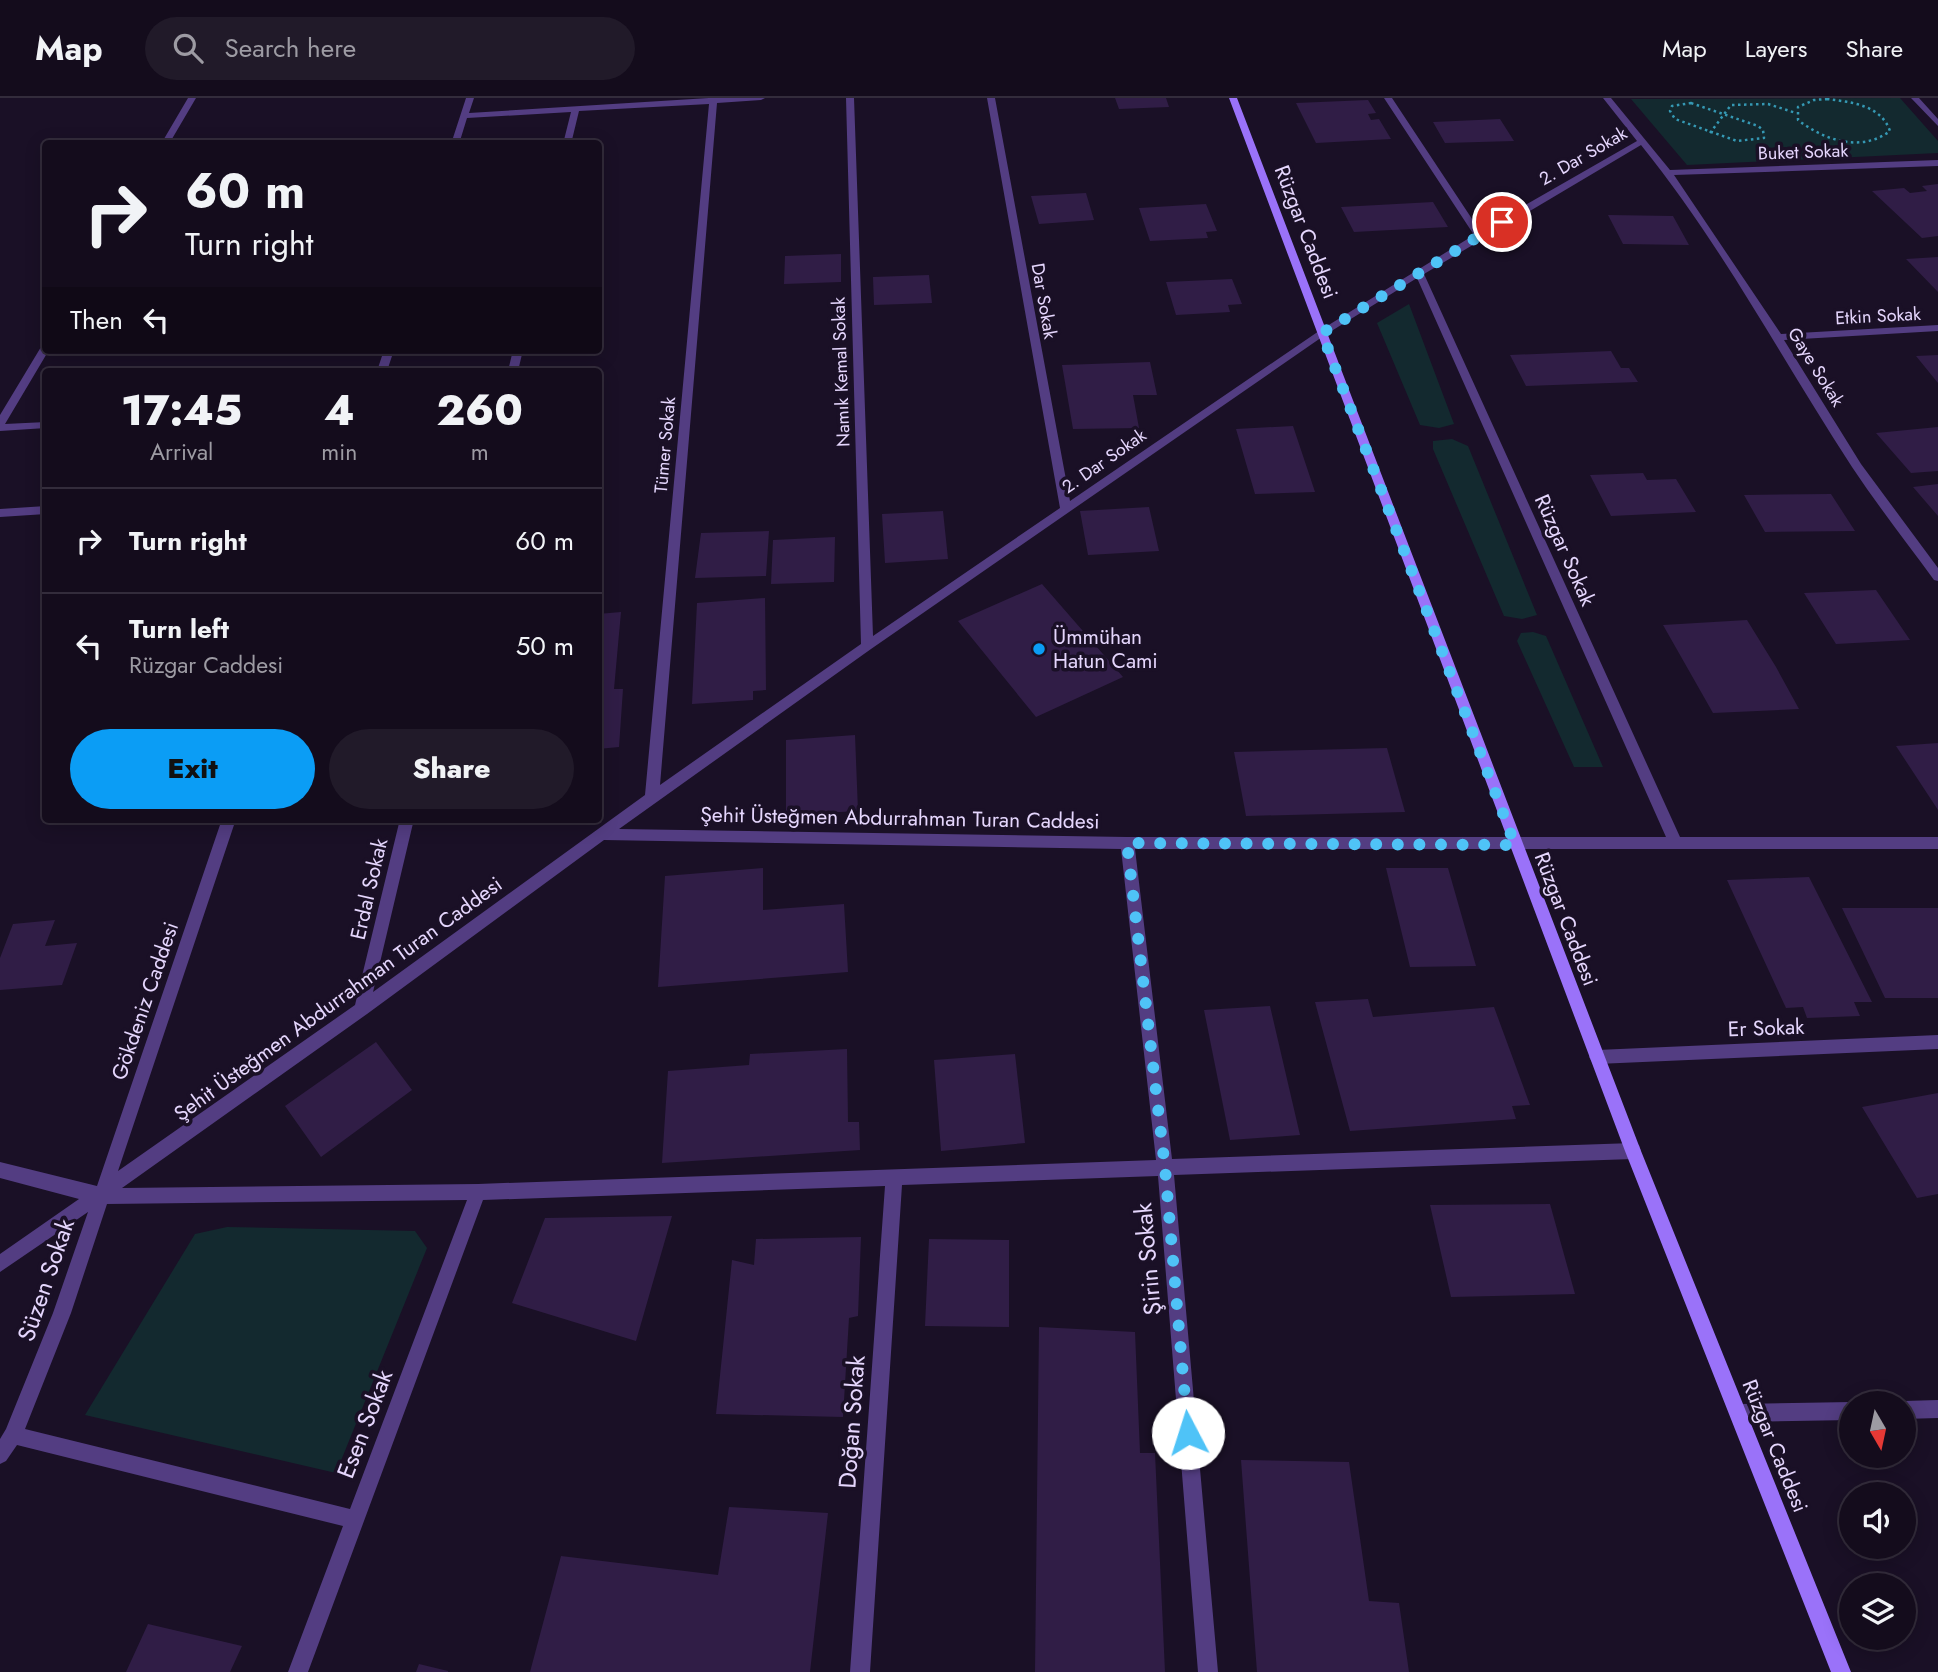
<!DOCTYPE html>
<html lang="en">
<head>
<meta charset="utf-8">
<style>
  body { margin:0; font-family:Jost,sans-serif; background:#211a29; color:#f1f3f6; height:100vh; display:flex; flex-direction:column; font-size:26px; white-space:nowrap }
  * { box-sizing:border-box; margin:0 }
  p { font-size:23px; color:#9d9ba3 }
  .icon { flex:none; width:38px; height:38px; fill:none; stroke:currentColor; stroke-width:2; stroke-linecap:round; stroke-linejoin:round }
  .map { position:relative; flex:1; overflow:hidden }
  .drawer { position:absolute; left:42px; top:270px; width:560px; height:455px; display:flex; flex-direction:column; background:#140c1c; border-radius:7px; box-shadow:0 4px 18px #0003,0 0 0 2px #332c3b }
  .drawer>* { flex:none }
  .hud { position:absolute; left:42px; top:42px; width:560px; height:214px; border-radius:7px; box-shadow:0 4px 18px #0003,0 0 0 2px #332c3b; background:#140c1c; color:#f1f3f6; overflow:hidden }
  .needle { width:46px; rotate:171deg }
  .controls { position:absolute; left:1839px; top:1293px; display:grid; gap:14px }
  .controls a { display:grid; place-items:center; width:77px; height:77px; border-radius:50%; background:#140c1c; box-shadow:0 4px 18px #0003,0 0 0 2px #332c3b; font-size:35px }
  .pin { position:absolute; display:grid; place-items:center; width:60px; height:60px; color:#fff; margin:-30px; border:4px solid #fff; border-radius:50%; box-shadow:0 2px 7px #0007 }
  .me { position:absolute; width:77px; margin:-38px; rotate:355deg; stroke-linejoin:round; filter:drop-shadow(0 0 5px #0008) }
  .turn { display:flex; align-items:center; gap:24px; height:147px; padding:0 28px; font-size:32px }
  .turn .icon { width:91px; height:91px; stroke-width:2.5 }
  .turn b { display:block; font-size:49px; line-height:60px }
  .then { display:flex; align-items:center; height:66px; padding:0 28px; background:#0003; gap:14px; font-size:26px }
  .eta { display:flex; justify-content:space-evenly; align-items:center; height:119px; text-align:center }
  .eta b { font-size:42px; font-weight:800; line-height:49px }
  .action { display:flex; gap:14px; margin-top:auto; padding:14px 28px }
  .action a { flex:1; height:80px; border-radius:42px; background:#0b9df5; color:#111; font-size:28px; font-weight:800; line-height:80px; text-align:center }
  .action a+a { background:#211a29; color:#f1f3f6 }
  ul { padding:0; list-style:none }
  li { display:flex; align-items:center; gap:21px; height:105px; padding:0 28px; border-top:2px solid #332c3b }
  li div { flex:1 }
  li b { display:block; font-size:26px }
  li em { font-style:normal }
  header { display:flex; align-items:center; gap:42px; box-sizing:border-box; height:98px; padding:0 35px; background:#140c1c; border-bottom:2px solid #332c3b }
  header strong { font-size:33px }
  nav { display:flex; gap:38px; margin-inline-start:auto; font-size:24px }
  .search { width:490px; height:63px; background:#211a29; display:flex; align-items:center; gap:18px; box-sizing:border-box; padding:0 24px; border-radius:38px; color:#9d9ba3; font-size:26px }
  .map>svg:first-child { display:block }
</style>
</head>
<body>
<header>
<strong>Map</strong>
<div class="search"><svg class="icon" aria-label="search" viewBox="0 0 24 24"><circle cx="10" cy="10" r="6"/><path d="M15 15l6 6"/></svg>Search here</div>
<nav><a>Map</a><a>Layers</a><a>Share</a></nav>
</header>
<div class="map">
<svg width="1938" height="1574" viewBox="0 0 1938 1574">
  <rect width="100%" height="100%" fill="#1a1026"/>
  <path fill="#13292f" d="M 1900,0 L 1938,43 L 1938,55 L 1687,67 L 1631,1 Z
    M 1409,206 L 1454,326 L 1439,330 L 1420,327 L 1377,225 Z
    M 1452,341 L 1468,348 L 1537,517 L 1522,521 L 1504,518 L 1433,351 L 1433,343 Z
    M 1533,534 L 1546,538 L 1603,669 L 1574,669 L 1517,543 L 1521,535 Z
    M 227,1129 L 415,1133 L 427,1150 L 336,1375 L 85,1317 L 195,1136 Z"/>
  <path fill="#301d46" d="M 1115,0 L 1166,0 L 1169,9 L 1119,11 Z
    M 1368,2 L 1376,15 L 1368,16 L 1371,22 L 1379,21 L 1391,41 L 1316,45 L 1296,5 Z
    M 1500,21 L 1514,43 L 1445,45 L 1433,24 Z
    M 1938,86 L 1938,138 L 1922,140 L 1872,93 L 1904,90 L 1910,95 L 1927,93 L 1922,88 Z
    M 1086,95 L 1094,122 L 1039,126 L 1031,98 Z
    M 1433,104 L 1448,129 L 1354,134 L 1341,109 Z
    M 1206,106 L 1217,133 L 1206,134 L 1208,140 L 1150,143 L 1139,110 Z
    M 1608,117 L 1673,118 L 1689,147 L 1623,146 Z
    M 841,156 L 841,184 L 784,186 L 785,158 Z
    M 1938,159 L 1938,194 L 1906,161 Z
    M 929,177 L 932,205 L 874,207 L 873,179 Z
    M 1232,181 L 1242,206 L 1228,207 L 1230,214 L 1176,217 L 1166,184 Z
    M 1611,253 L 1621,270 L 1629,270 L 1638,284 L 1526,288 L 1510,257 Z
    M 1938,257 L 1938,285 L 1916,258 Z
    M 1150,264 L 1157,297 L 1133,297 L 1139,330 L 1073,331 L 1062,267 Z
    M 1293,328 L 1315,394 L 1255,396 L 1236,331 Z
    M 1938,329 L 1938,373 L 1911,375 L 1876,335 Z
    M 1643,375 L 1647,382 L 1676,381 L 1696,414 L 1611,418 L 1590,377 Z
    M 1938,386 L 1938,418 L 1913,389 Z
    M 1831,396 L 1855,433 L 1765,434 L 1744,397 Z
    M 1149,409 L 1159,453 L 1088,457 L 1080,413 Z
    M 943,413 L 948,461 L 885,465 L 882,416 Z
    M 769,433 L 766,478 L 695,480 L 701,435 Z
    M 835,439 L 834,484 L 771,486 L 773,442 Z
    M 1042,486 L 1123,579 L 1036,619 L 958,523 Z
    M 1876,492 L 1910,542 L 1836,546 L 1804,495 Z
    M 765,500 L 766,592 L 753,593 L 753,602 L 692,606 L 697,505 Z
    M 621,514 L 614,591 L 623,591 L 619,649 L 598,651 L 598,516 Z
    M 1747,522 L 1776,569 L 1799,611 L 1713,615 L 1663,527 Z
    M 855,637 L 858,713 L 786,717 L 786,642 Z
    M 1938,645 L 1938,712 L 1896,648 Z
    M 1387,650 L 1405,714 L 1246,718 L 1234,654 Z
    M 763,770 L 763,812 L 844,806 L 848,874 L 658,889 L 665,778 Z
    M 1386,770 L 1448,770 L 1476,868 L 1410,869 Z
    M 1809,779 L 1872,904 L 1854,904 L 1860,918 L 1807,920 L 1803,909 L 1786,910 L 1727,782 Z
    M 1842,810 L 1938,810 L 1938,900 L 1885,900 Z
    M 55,822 L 45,848 L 77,845 L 62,887 L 0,892 L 0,860 L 13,826 Z
    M 1368,901 L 1373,919 L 1494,909 L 1530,1007 L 1512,1008 L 1516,1021 L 1350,1033 L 1315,904 Z
    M 1270,908 L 1300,1037 L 1230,1042 L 1204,912 Z
    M 376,944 L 412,992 L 321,1059 L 285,1008 Z
    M 847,951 L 848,1024 L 859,1024 L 860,1052 L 662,1065 L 668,973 L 749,967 L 750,956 Z
    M 1015,956 L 1025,1045 L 941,1053 L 934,962 Z
    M 1938,995 L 1938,1096 L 1917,1100 L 1862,1009 Z
    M 1550,1106 L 1575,1196 L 1451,1199 L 1430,1107 Z
    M 672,1118 L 636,1243 L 512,1205 L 545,1120 Z
    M 861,1139 L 858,1218 L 849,1220 L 843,1319 L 716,1316 L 732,1162 L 754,1167 L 756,1141 Z
    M 929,1141 L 1009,1142 L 1009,1229 L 925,1228 Z
    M 1039,1229 L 1135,1234 L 1140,1355 L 1155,1355 L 1165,1574 L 1035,1574 Z
    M 1241,1362 L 1349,1364 L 1369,1503 L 1399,1505 L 1409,1574 L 1257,1574 Z
    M 729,1409 L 828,1415 L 810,1574 L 530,1574 L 561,1458 L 718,1477 Z
    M 148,1526 L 242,1548 L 230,1574 L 126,1574 Z
    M 419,1566 L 448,1573 L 448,1574 L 416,1574 Z"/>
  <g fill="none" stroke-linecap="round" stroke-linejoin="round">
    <path stroke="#3598b3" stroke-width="2.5" stroke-dasharray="2.5 3.5" stroke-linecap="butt" d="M 1827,1 C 1851,4 1881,7 1890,33 C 1861,55 1824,42 1798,22 L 1798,9 L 1814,2 Z
      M 1691,5 L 1758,28 L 1763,32 L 1764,40 L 1737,43 L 1675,21 L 1670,13 L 1672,8 Z
      M 1710,35 L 1731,7 L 1768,6 L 1796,15"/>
    <path fill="#533d82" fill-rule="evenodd" d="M 188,0 L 196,0 L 169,46 L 161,46 Z
      M 466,0 L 474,0 L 469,15 L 709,0 L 765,0 L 761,2 L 717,5 L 660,687 L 861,546 L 846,0 L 854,0 L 873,538 L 1060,410 L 987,0 L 995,0 L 1070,403 L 1319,233 L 1474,137 L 1384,0 L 1392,0 L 1480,133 L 1637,43 L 1603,0 L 1611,0 L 1670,72 L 1938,62 L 1938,68 L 1674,77 L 1781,236 L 1938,227 L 1938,233 L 1784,242 L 1861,366 L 1938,470 L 1938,483 L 1934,482 C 1907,445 1878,408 1852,369 C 1782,262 1722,147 1641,47 L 1424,176 L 1680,739 L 1938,739 L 1938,751 L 1135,751 L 1172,1061 L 1633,1045 L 1639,1047 L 1641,1053 L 1639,1059 L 1633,1061 L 1174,1077 L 1218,1574 L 1198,1574 L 1158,1078 L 902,1087 L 870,1574 L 850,1574 L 885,1088 L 483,1102 L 308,1574 L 288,1574 L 343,1428 L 17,1347 L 6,1363 L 0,1366 L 0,1341 L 6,1331 L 53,1215 L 88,1114 L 0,1174 L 0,1156 L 79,1101 L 0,1080 L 0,1064 L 97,1088 L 222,721 L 236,721 L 118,1073 L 355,907 L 400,721 L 414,721 L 373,894 L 645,697 L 709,6 L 579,13 L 571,46 L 563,46 L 571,14 L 467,20 L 459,46 L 451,46 ZM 1417,180 L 1666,739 L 1127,739 L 619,731 L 871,551 L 1325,237 ZM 604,742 L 1121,751 L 1156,1062 L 478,1086 L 122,1090 L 367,916 ZM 467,1102 L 350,1411 L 25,1331 L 71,1215 L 107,1106 Z
      M 1911,0 L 1919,0 L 1938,21 L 1938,28 Z
      M 46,246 L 46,252 L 49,252 L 5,326 L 46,324 L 46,330 L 0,333 L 0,317 L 41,249 Z
      M 384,252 L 394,252 L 387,273 L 377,273 Z
      M 513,252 L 523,252 L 518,273 L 508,273 Z
      M 46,408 L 46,416 L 0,419 L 0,411 Z
      M 1938,937 L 1938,951 L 1597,966 L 1592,964 L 1589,959 L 1592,954 L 1597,952 Z
      M 1938,1302 L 1938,1320 L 1904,1321 L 1904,1306 L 1898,1306 L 1904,1303 Z
      M 1852,1304 L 1856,1306 L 1852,1306 L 1852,1322 L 1740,1324 L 1734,1321 L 1731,1315 L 1734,1309 L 1740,1306 Z"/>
    <path fill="#9a72f9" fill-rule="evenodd" d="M 1229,0 L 1237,0 L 1641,1053 L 1851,1574 L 1831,1574 L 1625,1053 Z"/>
  </g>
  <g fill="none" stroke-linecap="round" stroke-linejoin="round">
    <path stroke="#4fc3f7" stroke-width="12" stroke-dasharray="0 21.6" d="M 1188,1335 L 1165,1070 L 1127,745 L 1515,747 L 1322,235 L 1502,124"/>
  </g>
  <circle fill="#0b9df5" stroke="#1a1026" stroke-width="2.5" cx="1039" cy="551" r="7"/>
  <g text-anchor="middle" stroke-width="7" stroke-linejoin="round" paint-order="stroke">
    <g font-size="18" fill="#e5d6fd" stroke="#1a1026">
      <text transform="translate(1803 54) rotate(-2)" y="6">Buket Sokak</text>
      <text transform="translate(1583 58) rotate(-30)" y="6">2. Dar Sokak</text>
      <text transform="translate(1044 203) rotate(80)" y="6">Dar Sokak</text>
      <text transform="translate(1878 218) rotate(-3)" y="6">Etkin Sokak</text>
      <text transform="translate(1816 269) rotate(58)" y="6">Gaye Sokak</text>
      <text transform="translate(841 274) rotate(-92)" y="6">Namık Kemal Sokak</text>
      <text transform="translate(665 347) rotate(-85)" y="6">Tümer Sokak</text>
      <text transform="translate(1104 363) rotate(-35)" y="6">2. Dar Sokak</text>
    </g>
    <g font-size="21" fill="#e5d6fd" stroke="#1a1026">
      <text transform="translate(1306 134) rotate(69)" y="7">Rüzgar Caddesi</text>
      <text transform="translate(1565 452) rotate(66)" y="7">Rüzgar Sokak</text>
      <text transform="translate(900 720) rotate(1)" y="7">Şehit Üsteğmen Abdurrahman Turan Caddesi</text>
      <text transform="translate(369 791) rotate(-77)" y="7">Erdal Sokak</text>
      <text transform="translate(1566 821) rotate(69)" y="7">Rüzgar Caddesi</text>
      <text transform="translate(338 901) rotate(-36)" y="7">Şehit Üsteğmen Abdurrahman Turan Caddesi</text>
      <text transform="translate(145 903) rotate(-71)" y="7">Gökdeniz Caddesi</text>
      <text transform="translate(1766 930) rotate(-2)" y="7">Er Sokak</text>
      <text transform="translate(1775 1348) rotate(68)" y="7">Rüzgar Caddesi</text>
    </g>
    <g font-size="21" fill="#e5d6fd" stroke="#1a1026" text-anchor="start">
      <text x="1053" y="546">Ümmühan<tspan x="1053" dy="24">Hatun Cami</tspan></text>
    </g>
    <g font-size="24" fill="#e5d6fd" stroke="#1a1026">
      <text transform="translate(1148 1161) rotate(-95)" y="8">Şirin Sokak</text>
      <text transform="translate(46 1182) rotate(-71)" y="8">Süzen Sokak</text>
      <text transform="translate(852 1324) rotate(-86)" y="8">Doğan Sokak</text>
      <text transform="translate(365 1326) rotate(-69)" y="8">Esen Sokak</text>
    </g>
  </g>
</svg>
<div class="controls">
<a><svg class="needle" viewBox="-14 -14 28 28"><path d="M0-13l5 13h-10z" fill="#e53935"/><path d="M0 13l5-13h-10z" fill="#9d9ba3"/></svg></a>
<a><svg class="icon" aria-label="sound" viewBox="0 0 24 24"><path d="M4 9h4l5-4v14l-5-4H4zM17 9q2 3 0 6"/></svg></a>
<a><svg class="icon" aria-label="layers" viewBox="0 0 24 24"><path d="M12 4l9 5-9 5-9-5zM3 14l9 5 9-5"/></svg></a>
</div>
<div class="pin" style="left:1502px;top:124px;background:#d93025"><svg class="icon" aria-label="arrive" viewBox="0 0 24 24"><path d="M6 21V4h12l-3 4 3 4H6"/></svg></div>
<svg class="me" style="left:1188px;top:1335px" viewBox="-20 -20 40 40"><circle r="19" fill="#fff"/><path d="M0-13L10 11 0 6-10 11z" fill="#4fc3f7"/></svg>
<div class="hud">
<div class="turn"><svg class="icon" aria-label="right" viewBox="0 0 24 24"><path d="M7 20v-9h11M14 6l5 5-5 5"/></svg><div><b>60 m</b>Turn right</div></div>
<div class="then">Then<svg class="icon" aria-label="left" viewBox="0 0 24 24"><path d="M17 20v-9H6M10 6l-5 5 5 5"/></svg></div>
</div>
<section class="drawer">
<div class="eta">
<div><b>17:45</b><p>Arrival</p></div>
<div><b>4</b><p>min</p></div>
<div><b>260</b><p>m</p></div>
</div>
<ul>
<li><svg class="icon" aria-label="right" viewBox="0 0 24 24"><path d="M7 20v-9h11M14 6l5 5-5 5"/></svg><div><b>Turn right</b></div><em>60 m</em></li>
<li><svg class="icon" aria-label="left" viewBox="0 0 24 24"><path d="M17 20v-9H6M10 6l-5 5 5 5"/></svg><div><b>Turn left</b><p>Rüzgar Caddesi</p></div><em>50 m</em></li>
</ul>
<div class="action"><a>Exit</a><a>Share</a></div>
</section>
</div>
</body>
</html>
